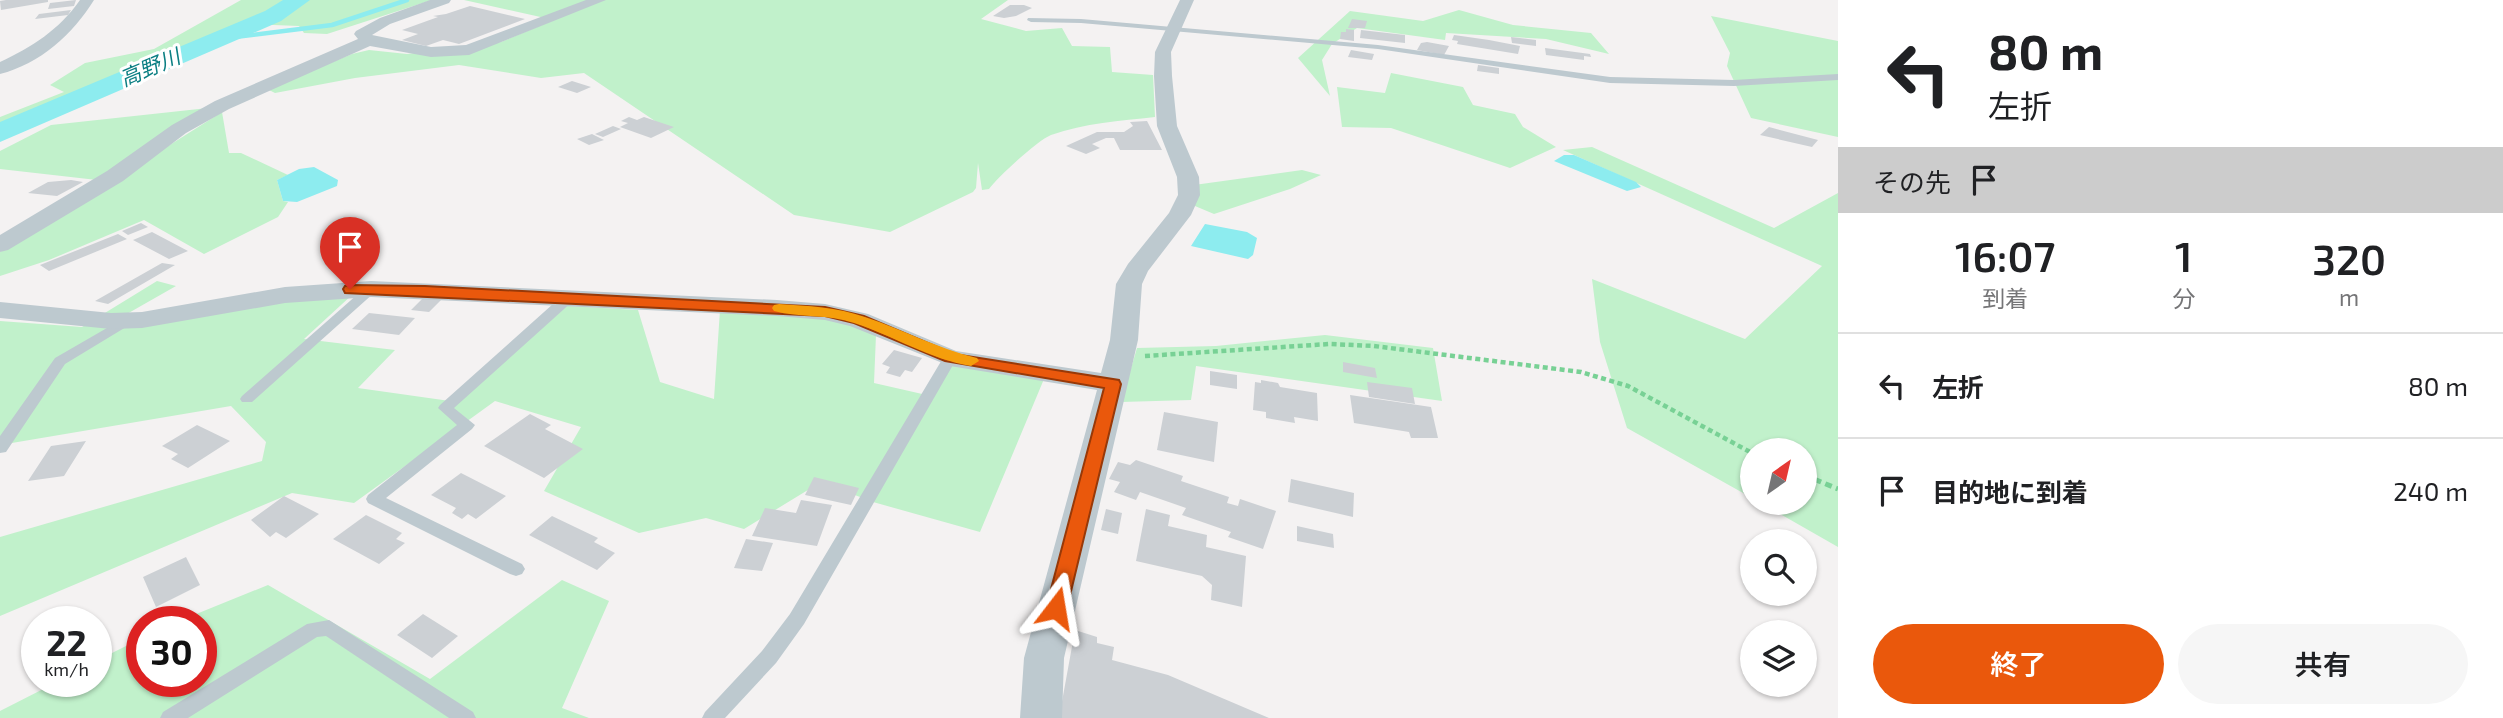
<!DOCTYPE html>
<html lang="ja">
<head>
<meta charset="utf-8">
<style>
  body { margin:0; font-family:"Exo 2","Noto Sans JP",sans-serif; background:#f6f6f6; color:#202124; height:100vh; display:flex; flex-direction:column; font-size:26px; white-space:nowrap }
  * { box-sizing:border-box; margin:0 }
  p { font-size:23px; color:#757577 }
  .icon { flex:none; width:38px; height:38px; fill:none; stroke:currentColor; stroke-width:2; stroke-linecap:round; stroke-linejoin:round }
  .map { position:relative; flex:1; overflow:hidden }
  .drawer { display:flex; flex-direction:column; background:#fff; width:665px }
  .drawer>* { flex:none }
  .banner { background:#fff; color:#202124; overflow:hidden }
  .needle { width:46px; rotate:34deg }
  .controls { position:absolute; left:1740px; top:438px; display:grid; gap:14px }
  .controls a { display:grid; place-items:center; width:77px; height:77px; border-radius:50%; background:#fff; box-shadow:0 2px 5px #0004; font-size:35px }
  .speed { position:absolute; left:21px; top:606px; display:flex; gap:14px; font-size:35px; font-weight:700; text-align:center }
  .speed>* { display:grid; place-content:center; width:91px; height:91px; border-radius:50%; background:#fff; box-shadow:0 2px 5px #0004; line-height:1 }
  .speed small { font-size:18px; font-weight:400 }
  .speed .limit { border:10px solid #d22; background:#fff; color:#111 }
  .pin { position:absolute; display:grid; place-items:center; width:60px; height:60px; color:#fff; margin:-72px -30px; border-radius:50% 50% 50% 0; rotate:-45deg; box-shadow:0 0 7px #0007 }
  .pin .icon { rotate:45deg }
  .me { position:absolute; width:77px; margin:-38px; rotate:14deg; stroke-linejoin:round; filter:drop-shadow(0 0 5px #0008) }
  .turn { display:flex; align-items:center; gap:24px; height:147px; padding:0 35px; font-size:32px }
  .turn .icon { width:91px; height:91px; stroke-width:2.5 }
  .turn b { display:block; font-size:49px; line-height:60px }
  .then { display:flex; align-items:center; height:66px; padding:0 35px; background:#0003; gap:14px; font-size:26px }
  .eta { display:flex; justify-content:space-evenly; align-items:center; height:119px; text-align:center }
  .eta b { font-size:42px; font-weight:600; line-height:49px }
  .action { display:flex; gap:14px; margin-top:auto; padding:14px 35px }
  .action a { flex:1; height:80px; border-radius:42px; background:#ea580c; color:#fff; font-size:28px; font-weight:600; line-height:80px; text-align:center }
  .action a+a { background:#f6f6f6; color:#202124 }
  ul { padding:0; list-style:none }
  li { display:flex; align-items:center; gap:21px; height:105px; padding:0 35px; border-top:2px solid #e0e0e0 }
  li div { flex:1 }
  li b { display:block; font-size:26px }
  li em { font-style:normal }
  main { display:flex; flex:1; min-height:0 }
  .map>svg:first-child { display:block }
</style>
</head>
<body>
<main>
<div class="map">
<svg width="1838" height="718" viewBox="0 0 1838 718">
  <rect width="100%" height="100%" fill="#f4f2f2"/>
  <path fill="#c1f1cb" d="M 241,0 L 432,0 L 327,34 L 304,33 L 299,26 L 245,24 L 0,130 L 0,117 L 64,92 L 50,85 L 85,63 L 154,49 Z
    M 464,0 L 1008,0 L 981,19 L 1026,31 L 1062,28 L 1072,46 L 1110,47 L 1112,72 L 1153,75 L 1155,117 C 1120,121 1085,123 1051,135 C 1038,140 998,177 989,189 L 982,190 L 978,163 L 976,188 L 973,192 L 890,232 L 794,215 L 584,73 L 541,78 L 459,65 L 355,78 L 275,93 L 267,89 L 352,54 L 369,50 L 407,54 L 501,42 L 554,20 Z
    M 1459,10 L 1513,25 L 1591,33 L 1609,54 L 1546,39 L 1446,33 L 1445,40 L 1357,28 L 1332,44 L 1322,60 L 1330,96 L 1298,58 L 1350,11 L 1423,21 Z
    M 1711,16 L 1838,41 L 1838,137 L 1751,118 L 1727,66 L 1730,53 Z
    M 1391,73 L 1463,87 L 1473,105 L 1515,114 L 1523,127 L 1556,147 L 1510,168 L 1391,128 L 1342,127 L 1337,87 L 1385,93 Z
    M 208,108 L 97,180 L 0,169 L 0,151 L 51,125 Z
    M 222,112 L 229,153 L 241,153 L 288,175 L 277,180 L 283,201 L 288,202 L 278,217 L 204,254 L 144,220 L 49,260 L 0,276 L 0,252 Z
    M 1592,147 L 1774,228 L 1838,193 L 1838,547 L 1759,502 L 1804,502 L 1804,450 L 1752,450 L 1752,498 L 1627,428 L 1600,342 L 1592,279 L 1745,339 L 1822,266 L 1563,150 Z
    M 1302,170 L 1321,175 L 1290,189 L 1214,214 L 1195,206 L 1194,185 Z
    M 157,281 L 176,286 L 104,327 L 286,299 L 353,294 L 304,339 L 395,350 L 358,388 L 457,402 L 567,306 L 638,310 L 660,382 L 714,399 L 720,310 L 823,315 L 876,335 L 874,383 L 931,396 L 949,365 L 1044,379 L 980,532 L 873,502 L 821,482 L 744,529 L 706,518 L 639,533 L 544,491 L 581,427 L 495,401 L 354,503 L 292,493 L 0,616 L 0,537 L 262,461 L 266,442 L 231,406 L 0,445 L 0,321 L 82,327 Z
    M 1325,335 L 1433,348 L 1442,401 L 1196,366 L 1191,400 L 1121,402 L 1137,348 L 1216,346 Z
    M 562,580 L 609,601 L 562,708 L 589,718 L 0,718 L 0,711 L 59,681 L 96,681 L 96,661 L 142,638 L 142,681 L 201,681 L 201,621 L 179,621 L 268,585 L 430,679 Z"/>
  <path fill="#8decef" d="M 1564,155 L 1574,155 L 1636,182 L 1641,187 L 1627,191 L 1554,161 Z
    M 314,167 L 338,180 L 337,186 L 297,202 L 283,201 L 277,180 L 299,169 Z
    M 1205,224 L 1247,232 L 1257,238 L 1253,255 L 1248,259 L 1191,246 Z"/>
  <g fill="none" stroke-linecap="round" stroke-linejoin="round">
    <path stroke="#8decef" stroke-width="4.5" d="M 219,39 L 332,25 L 407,0"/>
    <path fill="#8decef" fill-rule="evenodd" d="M 283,0 L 310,0 L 281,21 L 0,142 L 0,122 L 265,11 Z"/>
  </g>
  <path fill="#ccd0d4" d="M 6,0 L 48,0 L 48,2 L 1,10 L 0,1 Z
    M 76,0 L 74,6 L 48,9 L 50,3 Z
    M 1010,5 L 1024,5 L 1032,8 L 1016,16 L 1004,18 L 993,16 Z
    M 470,6 L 525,19 L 459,44 L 443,40 L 426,46 L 402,40 L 418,34 L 402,30 L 438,17 L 433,16 L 446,14 Z
    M 71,10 L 68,15 L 35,19 L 39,14 Z
    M 1352,19 L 1367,21 L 1365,28 L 1348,28 Z
    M 1346,29 L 1354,30 L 1354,41 L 1340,39 L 1341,32 L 1346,32 Z
    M 1361,30 L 1405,35 L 1405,43 L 1360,38 Z
    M 1454,35 L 1489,40 L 1520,46 L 1518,54 L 1457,44 L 1458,41 L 1452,40 Z
    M 1511,37 L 1536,40 L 1536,46 L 1512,43 Z
    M 1427,42 L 1449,46 L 1444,55 L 1417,50 L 1421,43 Z
    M 1545,48 L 1590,54 L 1591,57 L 1584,56 L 1584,60 L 1546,55 Z
    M 1351,50 L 1374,54 L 1372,60 L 1348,57 Z
    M 1478,65 L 1499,68 L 1499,74 L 1477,71 Z
    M 572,81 L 591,87 L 577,93 L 558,87 Z
    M 629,117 L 637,120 L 644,117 L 674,127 L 651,138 L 620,127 L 628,123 L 621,121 Z
    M 1147,121 L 1162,150 L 1120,150 L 1114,138 L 1106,138 L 1092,144 L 1100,148 L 1086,154 L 1066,146 L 1097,132 L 1124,132 L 1133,126 L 1130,122 Z
    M 613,126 L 621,129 L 603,137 L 595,134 Z
    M 1769,127 L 1818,140 L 1812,147 L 1760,135 Z
    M 592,134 L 604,140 L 589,145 L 577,139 Z
    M 71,180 L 83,182 L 57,196 L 28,193 L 48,182 Z
    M 141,223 L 148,227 L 128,235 L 122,231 Z
    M 152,232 L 188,251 L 169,259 L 133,240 Z
    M 118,234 L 127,239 L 49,271 L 40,265 Z
    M 162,263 L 175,265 L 108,304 L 95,301 Z
    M 424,297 L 442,299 L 429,312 L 411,310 Z
    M 369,313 L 415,318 L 399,335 L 352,329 Z
    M 894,350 L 922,358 L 912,372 L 905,370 L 900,377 L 886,373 L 890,367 L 882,364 Z
    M 1343,362 L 1375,368 L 1377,378 L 1343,372 Z
    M 1210,371 L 1237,375 L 1237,389 L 1210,385 Z
    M 1261,380 L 1278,383 L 1280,387 L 1317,393 L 1318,421 L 1294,417 L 1295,423 L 1266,418 L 1266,412 L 1253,410 L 1255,382 L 1261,383 Z
    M 1367,382 L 1412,388 L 1415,404 L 1369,397 Z
    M 1350,395 L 1431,407 L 1438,438 L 1411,438 L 1409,432 L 1354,423 Z
    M 1164,412 L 1218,422 L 1214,462 L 1157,450 Z
    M 530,414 L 551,425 L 545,429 L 583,449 L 544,478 L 484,446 Z
    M 197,425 L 230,441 L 188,468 L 171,459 L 178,454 L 162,446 Z
    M 86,441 L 64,476 L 28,481 L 51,446 Z
    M 1136,460 L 1183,476 L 1181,481 L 1229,497 L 1227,503 L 1238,506 L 1240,499 L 1276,511 L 1263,549 L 1228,537 L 1231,532 L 1182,515 L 1186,508 L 1140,492 L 1136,500 L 1114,492 L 1120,482 L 1109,479 L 1118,462 L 1130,465 Z
    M 461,473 L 506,496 L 476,519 L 468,514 L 462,519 L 452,513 L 456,508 L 431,495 Z
    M 814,477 L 859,488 L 851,505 L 805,495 Z
    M 1291,479 L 1354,493 L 1353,517 L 1288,502 Z
    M 284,496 L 319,514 L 286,538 L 276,532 L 270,537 L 251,520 Z
    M 801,500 L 832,505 L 817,546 L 752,536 L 765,508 L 796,513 Z
    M 1106,509 L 1122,513 L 1118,534 L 1101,530 Z
    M 1146,509 L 1170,515 L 1168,526 L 1207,535 L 1206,547 L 1246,556 L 1242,607 L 1211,600 L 1212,585 L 1202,576 L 1136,561 Z
    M 366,515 L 402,533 L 396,539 L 405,543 L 379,564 L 333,539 Z
    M 552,516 L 598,538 L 594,542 L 615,553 L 597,570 L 529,535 Z
    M 1297,526 L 1333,534 L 1334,548 L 1297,541 Z
    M 746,539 L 773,543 L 762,571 L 734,568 Z
    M 186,557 L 200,585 L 156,607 L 143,577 Z
    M 423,614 L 458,636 L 432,658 L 397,635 Z
    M 1075,630 L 1097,637 L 1097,643 L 1114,647 L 1112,660 L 1168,675 L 1269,718 L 1059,718 Z"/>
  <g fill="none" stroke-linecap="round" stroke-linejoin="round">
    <path stroke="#78d195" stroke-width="4.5" stroke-dasharray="5 3.5" stroke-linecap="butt" d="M 1145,356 L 1329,344 L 1374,346 L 1581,372 L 1628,386 L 1752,453"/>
    <path stroke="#78d195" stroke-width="5" stroke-dasharray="7 4.5" stroke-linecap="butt" d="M 1804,475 L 1838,489"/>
    <path fill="#bdc9cf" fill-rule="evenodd" d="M 1028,18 L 1081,19 L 1378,45 L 1610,77 L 1734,80 L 1838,74 L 1838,80 L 1734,86 L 1610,83 L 1378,49 L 1081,23 L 1031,22 L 1027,20 Z
      M 371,285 L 375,286 L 377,289 L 375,292 L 252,402 L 242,402 L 240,399 L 242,396 L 367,286 Z
      M 568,294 L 574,298 L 573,301 L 454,408 L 475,425 L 472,429 L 386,498 L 522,564 L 525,569 L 522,574 L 516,576 L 510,574 L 368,503 L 366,499 L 368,495 L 457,425 L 438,408 L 440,405 L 563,295 Z
      M 126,317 L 133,321 L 131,324 L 65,364 L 6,452 L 0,453 L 0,436 L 55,358 Z
      M 950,354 L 957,358 L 804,624 L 776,663 L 725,718 L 702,718 L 705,712 L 762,651 L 790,614 L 943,358 Z
      M 329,620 L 473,712 L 476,718 L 449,718 L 326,636 L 317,637 L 188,718 L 160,718 L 163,712 L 307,624 Z"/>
    <path fill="#bdc9cf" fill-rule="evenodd" d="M 80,0 L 94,0 C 73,34 40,64 0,74 L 0,62 C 32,47 59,30 80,0 Z
      M 430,0 L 451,0 L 449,3 L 390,24 L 372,35 L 431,47 L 466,45 L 586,0 L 606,0 L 469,55 L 431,57 L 370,46 L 229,109 L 186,133 L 123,181 L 8,250 L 0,252 L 0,235 L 107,171 L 172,125 L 215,101 L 358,39 L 354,34 L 356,31 L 380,18 Z
      M 1180,0 L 1194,0 L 1171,52 L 1172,76 L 1177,126 L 1199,177 L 1200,195 L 1191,215 L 1148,271 L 1142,284 L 1138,340 L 1064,658 L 1062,718 L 1020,718 L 1024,658 L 1097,390 L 950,366 L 850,326 L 825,320 L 777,316 L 371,297 L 285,303 L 142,328 L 111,329 L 0,318 L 0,302 L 111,313 L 142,312 L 285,287 L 371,281 L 777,300 L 825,304 L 868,314 L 956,351 L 1101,373 L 1110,340 L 1116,284 L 1128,264 L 1169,213 L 1178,195 L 1177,177 L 1157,126 L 1154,76 L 1155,52 Z"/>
  </g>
  <path fill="#ea580c" stroke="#983908" stroke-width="2" d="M 350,285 L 425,286 L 825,307 L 864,316 L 954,354 L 1119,380 L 1121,384 L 1067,608 L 1064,614 L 1056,617 L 1049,614 L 1046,608 L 1104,388 L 945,361 L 854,323 L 825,316 L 345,293 L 343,289 L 345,286 Z"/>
  <path fill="#f59e0b" d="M 779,304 C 808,306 837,307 865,317 C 904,330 936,348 977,358 L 979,361 L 971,366 C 929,359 894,336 854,323 C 828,314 800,318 774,311 L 772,308 L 774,305 Z"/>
  <g text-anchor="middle" stroke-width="6" stroke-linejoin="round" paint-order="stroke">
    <g font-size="21" font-style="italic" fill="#0b7f83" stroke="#fff">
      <text transform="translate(150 68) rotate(-23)" y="7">高野川</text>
    </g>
  </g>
</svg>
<div class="controls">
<a><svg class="needle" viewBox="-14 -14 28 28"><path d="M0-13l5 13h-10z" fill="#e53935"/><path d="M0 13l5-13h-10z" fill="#757577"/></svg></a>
<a><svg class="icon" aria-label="search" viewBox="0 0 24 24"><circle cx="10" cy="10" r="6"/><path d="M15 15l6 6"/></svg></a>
<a><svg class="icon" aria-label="layers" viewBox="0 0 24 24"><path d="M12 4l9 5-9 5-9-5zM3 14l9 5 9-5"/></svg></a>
</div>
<div class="speed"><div>22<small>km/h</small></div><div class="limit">30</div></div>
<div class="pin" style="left:350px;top:289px;background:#d93025"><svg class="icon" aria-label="arrive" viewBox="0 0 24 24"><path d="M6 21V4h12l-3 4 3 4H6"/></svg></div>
<svg class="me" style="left:1056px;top:608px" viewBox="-20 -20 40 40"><path d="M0-17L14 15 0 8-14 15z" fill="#ea580c" stroke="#fff" stroke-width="4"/></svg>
</div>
<section class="drawer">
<div class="banner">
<div class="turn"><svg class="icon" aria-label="left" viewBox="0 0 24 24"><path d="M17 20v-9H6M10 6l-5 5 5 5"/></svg><div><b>80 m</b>左折</div></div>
<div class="then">その先<svg class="icon" aria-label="arrive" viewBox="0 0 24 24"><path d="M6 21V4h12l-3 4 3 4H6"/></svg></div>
</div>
<div class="eta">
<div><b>16:07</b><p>到着</p></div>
<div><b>1</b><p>分</p></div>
<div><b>320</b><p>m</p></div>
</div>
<ul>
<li><svg class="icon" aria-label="left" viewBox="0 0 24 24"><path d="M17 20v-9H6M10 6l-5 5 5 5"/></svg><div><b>左折</b></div><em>80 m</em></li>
<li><svg class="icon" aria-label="arrive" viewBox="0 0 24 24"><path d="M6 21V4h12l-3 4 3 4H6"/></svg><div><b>目的地に到着</b></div><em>240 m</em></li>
</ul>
<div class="action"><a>終了</a><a>共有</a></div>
</section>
</main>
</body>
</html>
